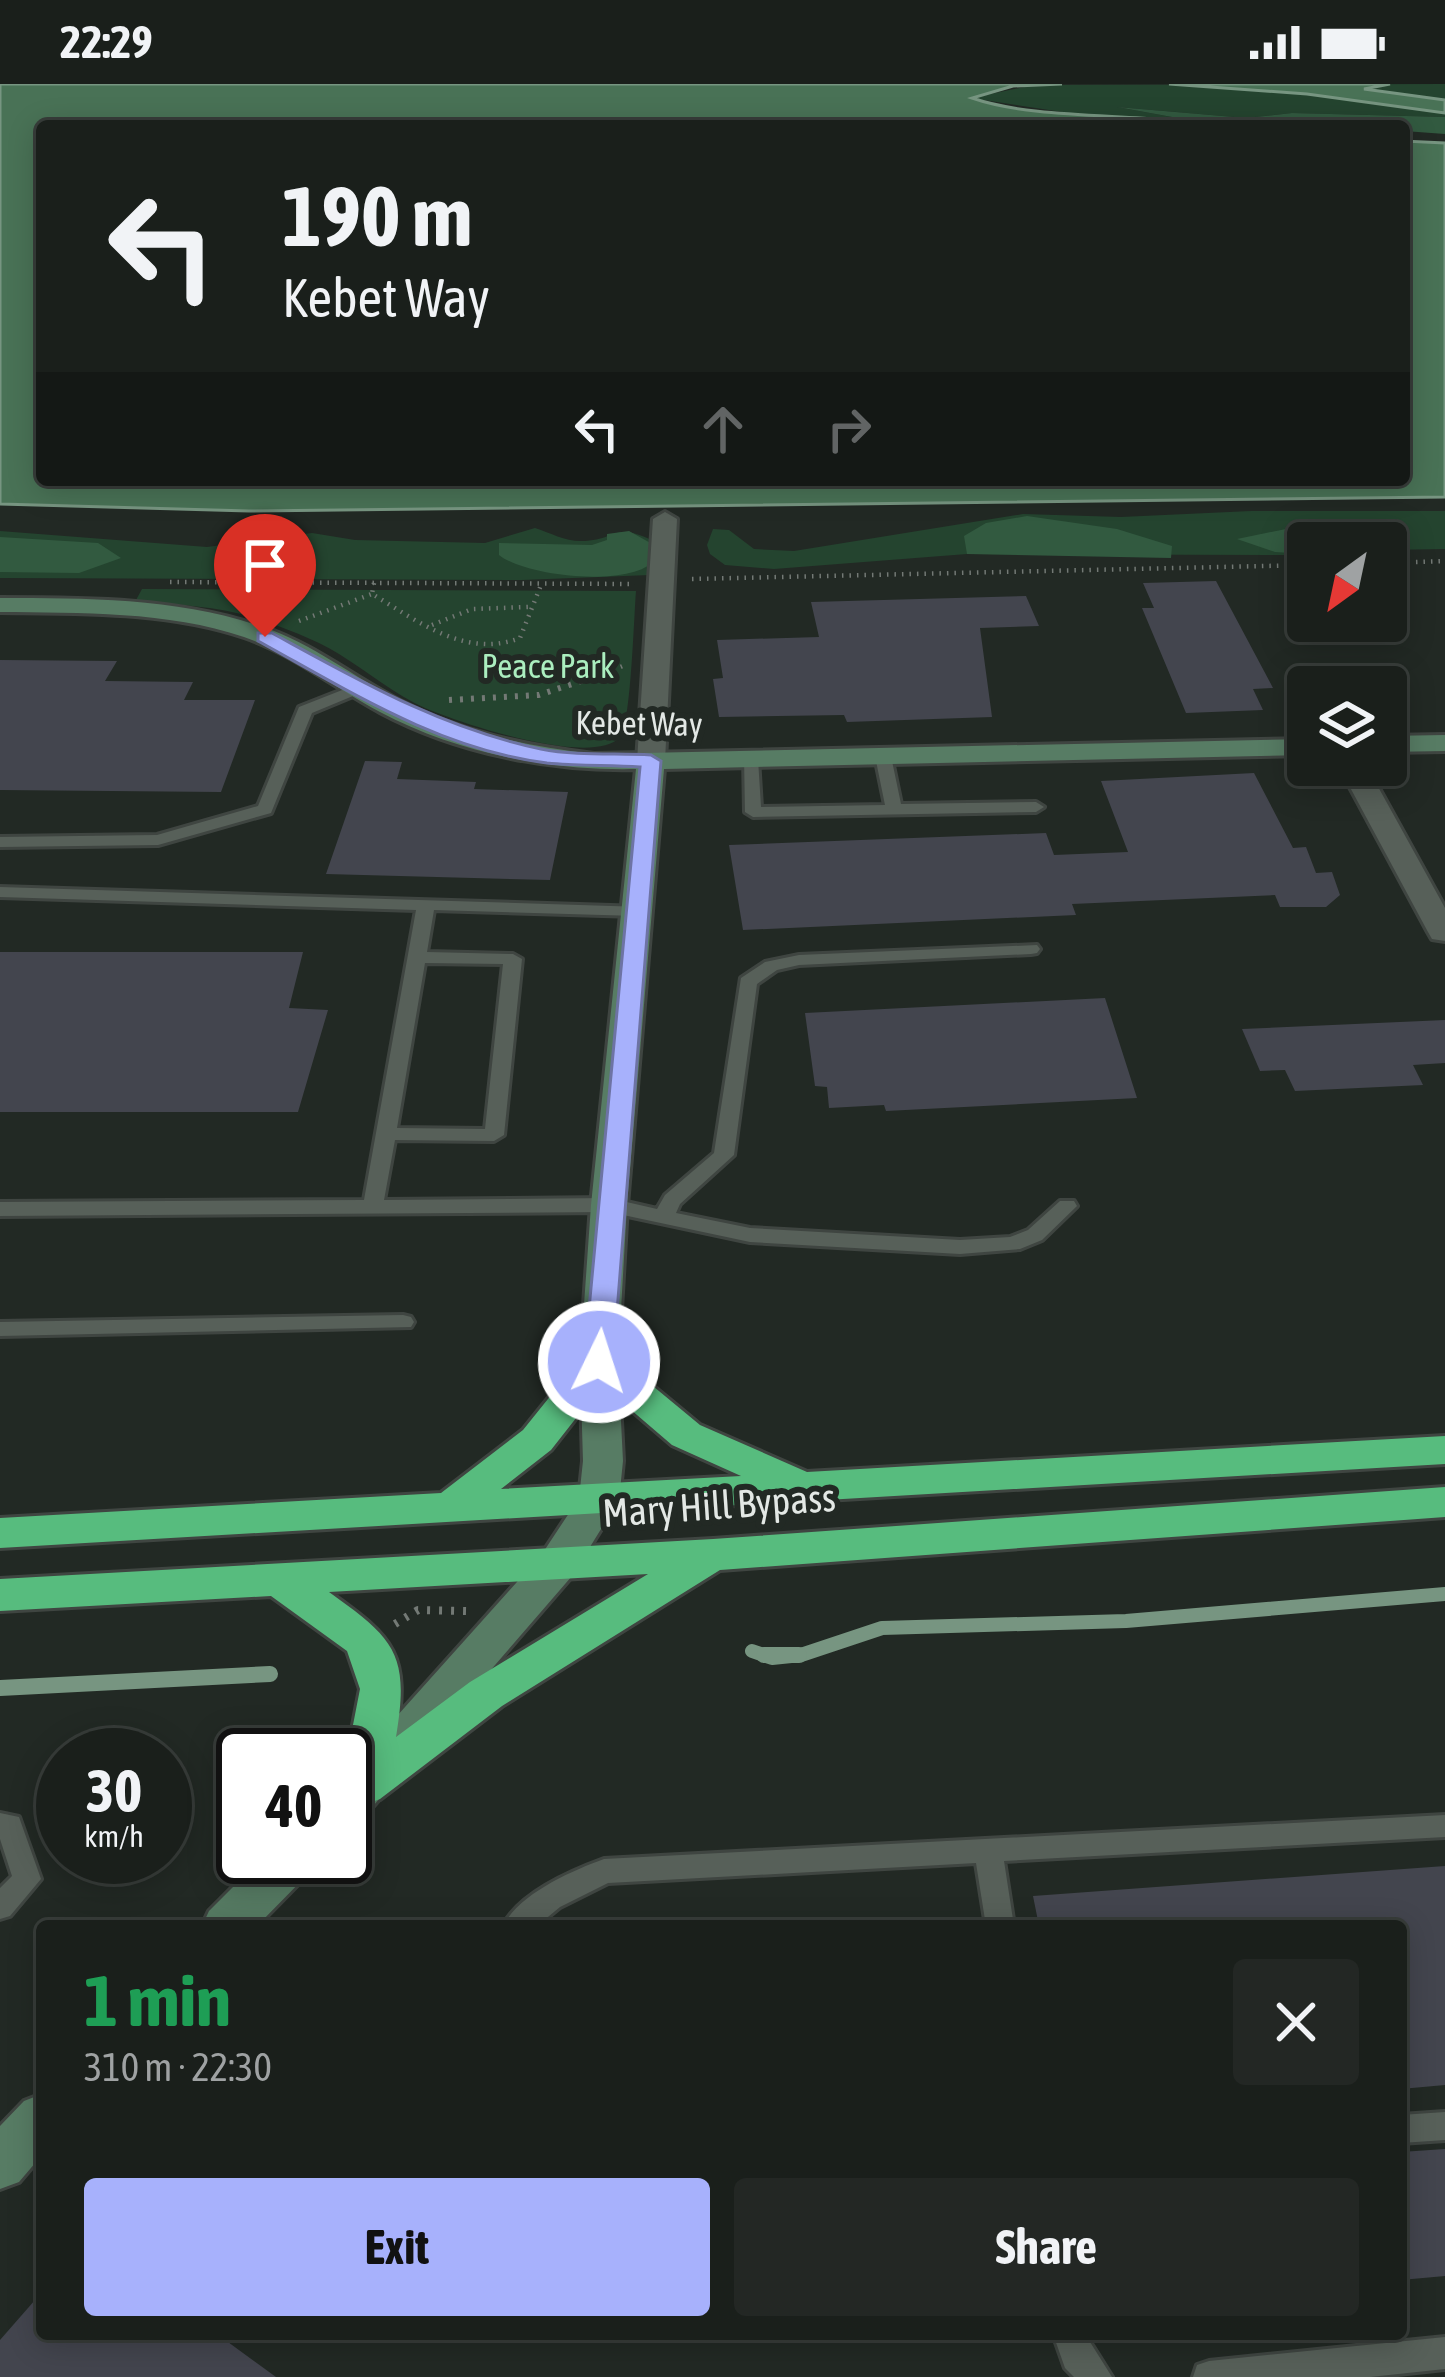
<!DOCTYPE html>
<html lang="en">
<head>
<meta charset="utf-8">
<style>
  body { margin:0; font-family:"Asap Condensed",sans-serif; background:#232724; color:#f1f3f6; height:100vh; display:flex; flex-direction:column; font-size:45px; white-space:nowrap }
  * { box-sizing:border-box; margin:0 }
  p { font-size:39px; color:#9fa2a3 }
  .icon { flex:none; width:66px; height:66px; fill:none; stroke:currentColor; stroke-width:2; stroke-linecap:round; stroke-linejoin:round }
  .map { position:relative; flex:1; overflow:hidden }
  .drawer { position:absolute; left:36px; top:1836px; width:1371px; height:420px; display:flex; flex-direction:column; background:#1a1f1b; border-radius:12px; box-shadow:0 6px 30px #0003,0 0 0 3px #383d3a }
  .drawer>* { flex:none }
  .guide { position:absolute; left:36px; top:36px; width:1374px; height:366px; border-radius:12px; box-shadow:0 6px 30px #0003,0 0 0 3px #383d3a; background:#1a1f1b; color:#f1f3f6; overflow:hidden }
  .needle { width:78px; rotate:213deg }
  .controls { position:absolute; left:1287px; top:438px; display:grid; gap:24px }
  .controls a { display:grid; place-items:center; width:120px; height:120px; border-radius:12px; background:#1a1f1b; box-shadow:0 6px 30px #0003,0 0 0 3px #383d3a; font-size:60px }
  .speed { position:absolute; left:36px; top:1644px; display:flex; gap:24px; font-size:60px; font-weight:700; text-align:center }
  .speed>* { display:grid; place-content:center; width:156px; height:156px; border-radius:50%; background:#1a1f1b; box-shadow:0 6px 30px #0003,0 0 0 3px #383d3a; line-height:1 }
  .speed small { font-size:30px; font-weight:400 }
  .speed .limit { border:6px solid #111; border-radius:18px; background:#fff; color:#111 }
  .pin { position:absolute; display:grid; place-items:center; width:102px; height:102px; color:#fff; margin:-123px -51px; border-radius:50% 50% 50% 0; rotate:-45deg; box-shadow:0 0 12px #0007 }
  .pin .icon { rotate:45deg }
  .me { position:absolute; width:132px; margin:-66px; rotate:4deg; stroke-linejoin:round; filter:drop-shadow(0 0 9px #0008) }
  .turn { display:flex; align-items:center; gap:42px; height:252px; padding:0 48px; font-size:54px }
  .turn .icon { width:156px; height:156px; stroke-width:2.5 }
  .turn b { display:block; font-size:84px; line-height:102px }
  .lanes { display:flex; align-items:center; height:114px; padding:0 48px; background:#0003; justify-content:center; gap:60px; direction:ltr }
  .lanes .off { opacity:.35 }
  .round { display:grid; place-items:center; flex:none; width:126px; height:126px; border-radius:12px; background:#232724 }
  .headline { display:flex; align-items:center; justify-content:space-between; height:204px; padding:0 48px }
  h1 { font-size:72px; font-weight:700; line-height:90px; color:#1e9e55 }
  .primary-button { display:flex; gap:24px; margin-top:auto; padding:24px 48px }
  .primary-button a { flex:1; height:138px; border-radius:12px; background:#a7b1fc; color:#111; font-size:48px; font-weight:700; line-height:138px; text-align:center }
  .primary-button a+a { background:#232724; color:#f1f3f6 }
  .status { display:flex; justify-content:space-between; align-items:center; height:84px; padding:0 60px; background:#1a1f1b; direction:ltr }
  .status svg { height:33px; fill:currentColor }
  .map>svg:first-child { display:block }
</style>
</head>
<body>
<div class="status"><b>22:29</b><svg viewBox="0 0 49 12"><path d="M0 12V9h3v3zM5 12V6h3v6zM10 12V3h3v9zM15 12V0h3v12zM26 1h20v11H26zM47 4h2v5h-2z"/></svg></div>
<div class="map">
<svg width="1445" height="2293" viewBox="0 0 1445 2293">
  <rect width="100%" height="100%" fill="#222924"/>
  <path fill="#24442f" d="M 1445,0 L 1445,33 L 1292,29 L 1246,34 L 1117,23 L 1205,39 L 1266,42 L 1154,42 L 971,14 L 1034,1 Z
    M 1251,427 L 1445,427 L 1445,465 L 1386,466 L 1386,459 L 1308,459 L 1308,471 L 967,470 L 774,485 L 725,481 L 710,470 L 707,461 L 713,445 L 729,446 L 754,465 L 794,467 L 1023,430 L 1121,433 Z
    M 535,444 C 551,449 564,457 581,457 C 619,456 612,437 654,457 L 650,491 L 522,496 L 0,494 L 0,447 L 207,463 L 312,449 L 355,456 L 485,459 Z
    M 142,505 L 636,507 C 634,531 631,641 620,653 C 592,684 460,639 425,624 C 394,610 368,588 339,570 C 315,555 282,543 255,534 C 218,522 175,521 136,516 Z"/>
  <path fill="#325a40" d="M 1117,23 L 1246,34 L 1292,29 L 1445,33 L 1445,50 L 1404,47 L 1404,42 L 1205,39 Z
    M 1027,432 L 1117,445 L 1172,462 L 1171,474 L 967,470 L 964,452 L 986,439 Z
    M 1333,444 L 1358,453 L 1361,459 L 1308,459 L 1308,470 L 1275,468 L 1237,455 L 1286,445 Z
    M 629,447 L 654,461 L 655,476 C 631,504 526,493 499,471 L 499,459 L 592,461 L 607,456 L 607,450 Z
    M 0,453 L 98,459 L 121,474 L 79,489 L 0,488 Z"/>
  <path fill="#497256" stroke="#779581" stroke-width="3" d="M 0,0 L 1062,0 L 1013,2 L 972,14 C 1039,37 1141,28 1216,42 L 42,42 L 42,396 L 1404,396 L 1404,57 L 1445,59 L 1445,413 L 249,427 L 0,420 Z
    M 1169,0 L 1390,0 L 1364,5 L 1445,16 L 1445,29 L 1307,10 Z"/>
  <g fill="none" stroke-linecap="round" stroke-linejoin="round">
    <path stroke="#779581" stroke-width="14" d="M 752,1567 L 772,1574 L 801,1571 L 882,1544 L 1126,1537 L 1445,1510"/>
    <path stroke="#779581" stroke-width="16" d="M 764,1571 L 799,1571
      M 0,1604 L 270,1590"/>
  </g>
  <path fill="#43454e" d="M 1216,497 L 1273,604 L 1253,605 L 1263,626 L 1186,629 L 1142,524 L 1154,524 L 1143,499 Z
    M 1026,512 L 1039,542 L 980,544 L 992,633 L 847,638 L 844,631 L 719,633 L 713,595 L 723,594 L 717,556 L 819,553 L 811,518 Z
    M 0,576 L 117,577 L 105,597 L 193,598 L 184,616 L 255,616 L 221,708 L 0,706 Z
    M 365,677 L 402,678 L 397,695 L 476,698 L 474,705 L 568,708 L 550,796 L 326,790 Z
    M 1254,689 L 1293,764 L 1306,763 L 1316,789 L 1332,788 L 1340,811 L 1326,823 L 1280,823 L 1275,811 L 1072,820 L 1076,831 L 743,846 L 729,761 L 1046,749 L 1054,771 L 1128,768 L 1101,697 Z
    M 0,868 L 303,868 L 289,924 L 328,926 L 298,1028 L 0,1028 Z
    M 1105,914 L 1137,1014 L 886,1027 L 884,1021 L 829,1024 L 827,1003 L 815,1002 L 805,929 Z
    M 1445,936 L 1445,979 L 1413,981 L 1423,1001 L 1295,1007 L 1285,986 L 1260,987 L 1242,945 Z
    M 1445,1782 L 1445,2001 L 1401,2005 L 1401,1842 L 1039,1842 L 1033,1812 Z
    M 1445,2065 L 1445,2192 L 1401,2196 L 1401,2068 Z
    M 42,2208 L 42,2250 L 217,2250 L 276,2293 L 0,2293 L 0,2256 Z"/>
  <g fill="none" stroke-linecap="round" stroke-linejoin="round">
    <defs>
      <path id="lane" d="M 360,599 L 368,604 L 365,607 L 312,629 L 271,729 L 158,761 L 0,763 L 0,753 L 157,751 L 258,722 L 299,623 Z
        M 883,667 L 891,672 L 901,720 L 1036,718 L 1044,723 L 1036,728 L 753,733 L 745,728 L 744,672 L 756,672 L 758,675 L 761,723 L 885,721 L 875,672 Z
        M 0,803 L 643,823 L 643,831 L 637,832 L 434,826 L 427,868 L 513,870 L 522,875 L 504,1051 L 494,1057 L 395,1056 L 384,1116 L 609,1114 L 657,1125 L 665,1111 L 714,1069 L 741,894 L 765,878 L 799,871 L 1037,861 L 1040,865 L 1037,869 L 1031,870 L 799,881 L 777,886 L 757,900 L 734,1071 L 680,1120 L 676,1129 L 750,1144 L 960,1156 L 1010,1153 L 1028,1146 L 1060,1117 L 1074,1117 L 1077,1122 L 1042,1156 L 1020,1165 L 960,1170 L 750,1158 L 609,1128 L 0,1132 L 0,1118 L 364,1116 L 416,826 L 0,813 ZM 425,879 L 503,880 L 485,1045 L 397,1044 Z
        M 403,1231 L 411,1233 L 414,1238 L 411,1243 L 0,1252 L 0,1238 Z
        M 0,1729 L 19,1733 L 41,1795 L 10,1832 L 0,1835 L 0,1804 L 12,1792 L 0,1755 Z
        M 1445,1731 L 1445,1753 L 1004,1777 L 1014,1842 L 986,1842 L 976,1779 L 608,1799 L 560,1823 L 537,1842 L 503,1842 C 519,1810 571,1787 604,1775 Z
        M 1445,2028 L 1445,2056 L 1401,2059 L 1401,2031 Z
        M 1053,2250 L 1085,2250 L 1112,2293 L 1074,2293 L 1065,2284 Z
        M 1445,2253 L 1445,2285 L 1370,2293 L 1193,2293 L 1197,2281 L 1209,2277 Z"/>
      <path id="street" d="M 665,428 L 677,435 L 665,677 L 651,685 L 637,677 L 653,435 Z
        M 1338,681 L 1366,681 L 1445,824 L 1445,857 L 1432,855 L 1428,848 Z"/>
      <path id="secondary" d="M 0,514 C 88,514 179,514 263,543 C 313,560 354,593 400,617 C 461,649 527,662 594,670 L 1308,655 L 1308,671 L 664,685 L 627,1121 L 618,1278 L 623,1377 L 619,1416 L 572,1492 L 361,1736 L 345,1741 L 345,1690 L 542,1470 L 579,1414 L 583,1377 L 580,1278 L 591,1121 L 636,685 C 550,687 457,669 380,628 C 335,604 294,570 244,553 C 167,527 81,529 0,528 Z
        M 1445,651 L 1445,667 L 1386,668 L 1386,652 Z
        M 263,1773 L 318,1773 L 311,1787 L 257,1842 L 202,1842 L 209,1827 Z
        M 42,2010 L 42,2071 L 19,2098 L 0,2105 L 0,2042 L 24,2017 Z"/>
      <path id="highway" d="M 599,1265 L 613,1269 L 700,1341 L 807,1388 L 1445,1352 L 1445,1380 L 0,1464 L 0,1434 L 441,1409 L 523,1346 L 585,1269 ZM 602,1301 L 672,1361 L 741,1392 L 501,1405 L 551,1366 Z
        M 1445,1403 L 1445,1433 L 720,1486 L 502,1622 L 380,1715 L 364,1721 L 345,1710 L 345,1682 L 360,1605 L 347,1567 L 271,1512 L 0,1527 L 0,1495 L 713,1455 ZM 648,1490 L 470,1598 L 396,1653 C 410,1570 395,1555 329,1508 Z"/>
    </defs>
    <use href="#lane" stroke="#3f4541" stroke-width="6"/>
    <use href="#street" stroke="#3f4541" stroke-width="6"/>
    <use href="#secondary" stroke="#3f4541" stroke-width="6"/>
    <use href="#highway" stroke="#3f4541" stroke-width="6"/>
    <path stroke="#737975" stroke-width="4.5" stroke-dasharray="1.5 6" stroke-linecap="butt" d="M 1386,479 L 1445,477
      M 692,495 L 1308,481
      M 170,498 L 635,500
      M 374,499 L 372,510 C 418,537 465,575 520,554 L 541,501
      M 299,537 L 372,510
      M 432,541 L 472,525 L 529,523
      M 607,589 L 625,581"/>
    <path stroke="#737975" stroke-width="6" stroke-dasharray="3 8" stroke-linecap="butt" d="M 449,616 L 539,611 L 614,586"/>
    <path stroke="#737975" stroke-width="8" stroke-dasharray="3 9" stroke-linecap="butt" d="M 395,1540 L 418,1526 L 466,1527"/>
    <use href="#lane" fill="#576059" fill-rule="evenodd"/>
    <use href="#street" fill="#576059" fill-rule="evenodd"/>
    <use href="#secondary" fill="#577c64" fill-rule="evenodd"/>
    <use href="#highway" fill="#57bc7e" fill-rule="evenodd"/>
  </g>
  <path fill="#a7b1fc" stroke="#6d73a4" stroke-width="3" d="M 258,549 L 272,549 C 360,597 441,644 541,665 C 576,672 615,669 651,671 L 661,677 L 613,1278 L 609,1285 L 589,1285 L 584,1278 L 640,683 C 609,681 578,682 547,679 C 441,666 349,607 258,557 Z"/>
  <g text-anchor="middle" stroke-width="12" stroke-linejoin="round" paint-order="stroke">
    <g font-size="33" fill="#abeebf" stroke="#222924">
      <text x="548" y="594">Peace Park</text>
    </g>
    <g font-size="33" fill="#e3e8e5" stroke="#222924">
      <text transform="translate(639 639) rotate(1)" y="12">Kebet Way</text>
    </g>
    <g font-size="39" fill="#e3e8e5" stroke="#222924">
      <text transform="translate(719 1421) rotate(-4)" y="14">Mary Hill Bypass</text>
    </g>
  </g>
</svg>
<div class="controls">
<a><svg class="needle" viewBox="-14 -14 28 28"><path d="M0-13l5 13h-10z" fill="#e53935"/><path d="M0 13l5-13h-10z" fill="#9fa2a3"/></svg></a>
<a><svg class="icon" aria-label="layers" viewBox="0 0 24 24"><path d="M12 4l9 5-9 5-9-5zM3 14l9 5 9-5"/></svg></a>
</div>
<div class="speed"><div>30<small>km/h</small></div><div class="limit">40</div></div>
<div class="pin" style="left:265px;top:553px;background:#d93025"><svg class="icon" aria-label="arrive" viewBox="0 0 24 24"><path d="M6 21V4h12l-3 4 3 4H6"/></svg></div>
<svg class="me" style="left:599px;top:1278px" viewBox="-20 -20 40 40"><circle r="17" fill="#a7b1fc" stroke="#fff" stroke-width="3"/><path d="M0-11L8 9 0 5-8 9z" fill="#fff"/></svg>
<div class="guide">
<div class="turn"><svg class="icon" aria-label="left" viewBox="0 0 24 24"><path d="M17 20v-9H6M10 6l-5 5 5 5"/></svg><div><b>190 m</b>Kebet Way</div></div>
<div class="lanes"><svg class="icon" aria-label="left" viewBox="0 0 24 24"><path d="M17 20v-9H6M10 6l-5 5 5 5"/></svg><svg class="icon off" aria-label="ahead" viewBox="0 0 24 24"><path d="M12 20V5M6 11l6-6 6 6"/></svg><svg class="icon off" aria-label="right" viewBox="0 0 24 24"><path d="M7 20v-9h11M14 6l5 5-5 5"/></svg></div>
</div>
<section class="drawer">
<div class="headline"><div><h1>1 min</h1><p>310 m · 22:30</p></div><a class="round"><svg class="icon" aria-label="close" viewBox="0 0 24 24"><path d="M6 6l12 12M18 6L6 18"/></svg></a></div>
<div class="primary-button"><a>Exit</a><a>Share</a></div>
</section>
</div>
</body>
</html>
